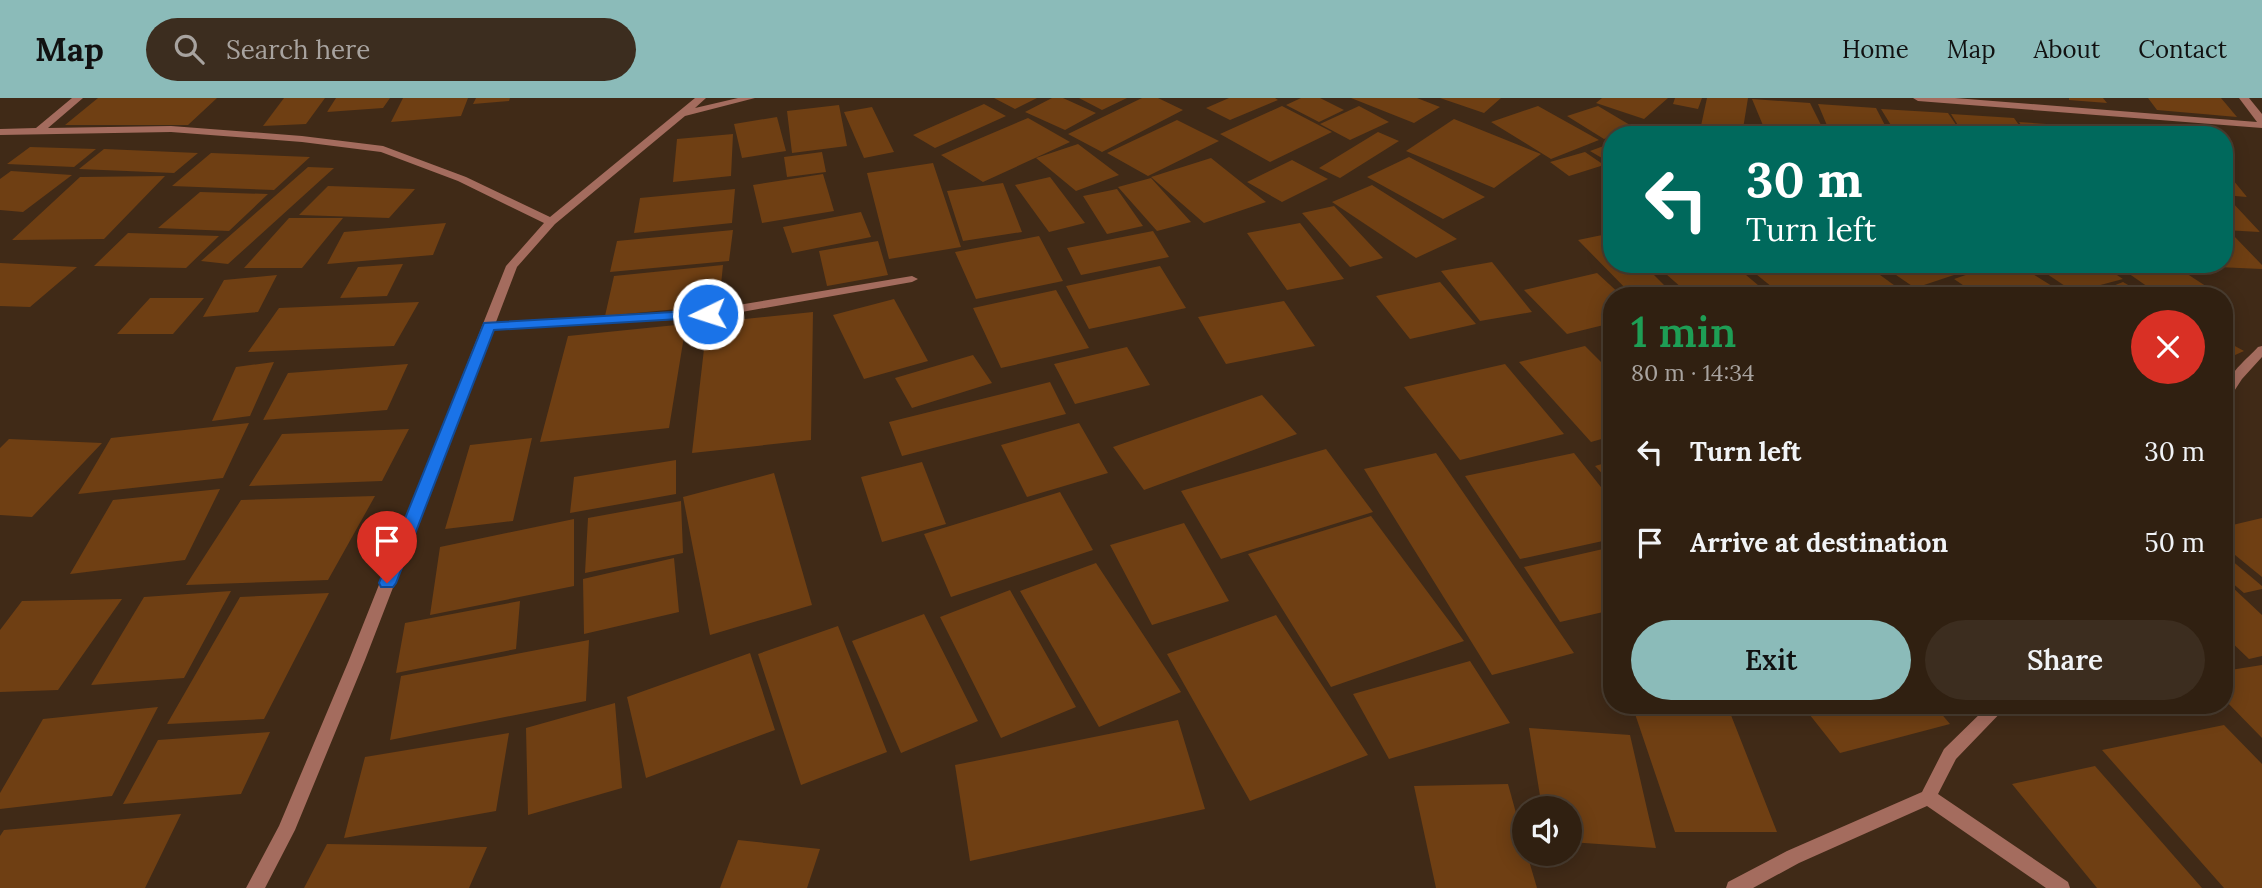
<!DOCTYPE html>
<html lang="en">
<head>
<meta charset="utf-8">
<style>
  body { margin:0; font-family:Lora,serif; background:#3c2d1f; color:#f1f3f6; height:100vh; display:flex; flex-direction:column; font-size:26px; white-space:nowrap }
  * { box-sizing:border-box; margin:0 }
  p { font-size:23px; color:#a8a39f }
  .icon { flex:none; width:38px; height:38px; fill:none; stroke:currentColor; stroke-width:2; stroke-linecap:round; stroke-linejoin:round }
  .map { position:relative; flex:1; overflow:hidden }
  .panel { position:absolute; left:1603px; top:189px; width:630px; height:427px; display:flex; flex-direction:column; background:#302011; border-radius:28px; box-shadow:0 4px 18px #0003,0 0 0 2px #4b3e31 }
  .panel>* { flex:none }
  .top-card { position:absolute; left:1603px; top:28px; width:630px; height:147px; border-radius:28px; box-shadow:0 4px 18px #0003,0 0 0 2px #4b3e31; background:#00695c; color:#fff; overflow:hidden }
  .buttons { position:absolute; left:1512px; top:698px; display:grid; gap:14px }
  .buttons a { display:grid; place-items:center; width:70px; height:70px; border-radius:50%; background:#302011; box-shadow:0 4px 18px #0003,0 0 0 2px #4b3e31; font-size:35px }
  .pin { position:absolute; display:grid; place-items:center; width:60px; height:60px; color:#fff; margin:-72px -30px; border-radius:50% 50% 50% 0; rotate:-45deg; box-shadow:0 0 7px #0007 }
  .pin .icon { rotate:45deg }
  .me { position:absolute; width:77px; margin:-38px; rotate:266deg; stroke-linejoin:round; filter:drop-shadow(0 0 5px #0008) }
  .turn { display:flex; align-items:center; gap:24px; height:147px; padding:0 28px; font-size:32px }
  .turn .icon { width:91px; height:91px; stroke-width:2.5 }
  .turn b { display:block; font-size:49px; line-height:60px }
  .round { display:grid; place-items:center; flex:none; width:74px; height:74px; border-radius:37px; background:#3c2d1f }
  .overview { display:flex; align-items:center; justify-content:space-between; height:119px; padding:0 28px }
  h1 { font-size:42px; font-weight:600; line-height:52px; color:#1e9e55 }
  .primary-button { display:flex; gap:14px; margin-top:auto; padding:14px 28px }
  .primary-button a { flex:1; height:80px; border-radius:42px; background:#8bbbb9; color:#111; font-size:28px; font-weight:600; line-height:80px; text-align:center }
  .primary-button a+a { background:#3c2d1f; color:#f1f3f6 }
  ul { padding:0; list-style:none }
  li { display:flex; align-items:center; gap:21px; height:91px; padding:0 28px }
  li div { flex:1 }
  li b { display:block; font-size:26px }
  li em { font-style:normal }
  header { display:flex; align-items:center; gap:42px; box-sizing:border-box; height:98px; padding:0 35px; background:#8bbbb9; color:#111 }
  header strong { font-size:33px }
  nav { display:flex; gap:38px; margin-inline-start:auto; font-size:24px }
  .search { width:490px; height:63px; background:#3c2d1f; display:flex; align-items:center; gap:18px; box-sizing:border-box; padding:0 24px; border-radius:38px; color:#a8a39f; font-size:26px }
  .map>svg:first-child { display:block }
</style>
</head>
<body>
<header>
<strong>Map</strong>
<div class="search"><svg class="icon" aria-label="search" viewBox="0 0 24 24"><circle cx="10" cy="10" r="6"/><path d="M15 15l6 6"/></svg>Search here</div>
<nav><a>Home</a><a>Map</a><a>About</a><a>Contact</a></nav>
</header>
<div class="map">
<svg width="2262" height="790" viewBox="0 0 2262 790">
  <rect width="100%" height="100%" fill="#402a17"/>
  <path fill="#6f3f13" d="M 98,0 L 217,0 L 188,27 L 65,27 Z
    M 284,0 L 325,0 L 306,26 L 263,28 Z
    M 336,0 L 390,0 L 383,10 L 327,14 Z
    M 403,0 L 468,0 L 461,18 L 391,24 Z
    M 476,0 L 510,0 L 509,3 L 473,6 Z
    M 994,0 L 1037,0 L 1015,11 Z
    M 1052,0 L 1063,0 L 1096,15 L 1065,32 L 1025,14 Z
    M 1079,0 L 1127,0 L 1102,12 Z
    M 1142,0 L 1158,0 L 1183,12 L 1102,54 L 1068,36 Z
    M 1229,0 L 1275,0 L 1278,2 L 1230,22 L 1206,10 Z
    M 1301,0 L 1320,0 L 1344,12 L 1319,24 L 1286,7 Z
    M 1351,0 L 1417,0 L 1440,9 L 1414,25 Z
    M 1440,0 L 1501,0 L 1484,15 Z
    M 1602,0 L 1668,0 L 1644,21 L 1596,5 Z
    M 1675,0 L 1702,0 L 1698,11 L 1673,6 Z
    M 1707,0 L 1748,0 L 1742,37 L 1699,37 Z
    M 2069,0 L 2103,0 L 2107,5 L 2069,2 Z
    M 2148,0 L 2221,0 L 2237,19 L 2157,12 Z
    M 1752,1 L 1810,5 L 1826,37 L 1767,37 Z
    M 984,6 L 1006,18 L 935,50 L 913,37 Z
    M 1818,6 L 1876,10 L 1890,37 L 1831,37 Z
    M 839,7 L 847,48 L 792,55 L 787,13 Z
    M 1282,8 L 1332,34 L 1270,64 L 1220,36 Z
    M 1359,8 L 1389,24 L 1350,42 L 1320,26 Z
    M 1538,8 L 1599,42 L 1551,61 L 1491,24 Z
    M 1598,8 L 1635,30 L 1604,41 L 1567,18 Z
    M 872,9 L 894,54 L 864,60 L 844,14 Z
    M 1881,11 L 1948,15 L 1963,37 L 1897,37 Z
    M 1951,16 L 2014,20 L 2026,37 L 1964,37 Z
    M 777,19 L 786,53 L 742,60 L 734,26 Z
    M 1028,20 L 1070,44 L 983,84 L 941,57 Z
    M 1454,21 L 1541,56 L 1494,90 L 1406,53 Z
    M 1177,22 L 1219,43 L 1148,78 L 1107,55 Z
    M 2019,24 L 2061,27 L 2068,37 L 2028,37 Z
    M 2075,26 L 2171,35 L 2171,37 L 2082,37 Z
    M 1378,34 L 1399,43 L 1340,80 L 1319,70 Z
    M 733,36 L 731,78 L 673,84 L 677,41 Z
    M 1612,45 L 1612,66 L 1590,53 Z
    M 1078,46 L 1119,77 L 1076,93 L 1036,60 Z
    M 30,49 L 96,51 L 74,69 L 7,66 Z
    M 104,51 L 198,55 L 174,75 L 79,71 Z
    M 822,54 L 826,74 L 787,79 L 784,59 Z
    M 1585,54 L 1604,67 L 1569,78 L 1550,64 Z
    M 211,55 L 310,59 L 274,92 L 172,88 Z
    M 1409,59 L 1485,99 L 1443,121 L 1367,79 Z
    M 1211,60 L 1266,104 L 1204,125 L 1151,79 Z
    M 1292,62 L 1328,81 L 1282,104 L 1247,84 Z
    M 933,65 L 961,149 L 889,161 L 867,75 Z
    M 308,69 L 334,70 L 228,166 L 201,163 Z
    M 2224,71 L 2247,99 L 2224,97 Z
    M 11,73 L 72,77 L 23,114 L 0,112 L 0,81 Z
    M 823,76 L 834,113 L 762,125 L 753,87 Z
    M 165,78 L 104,141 L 12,142 L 80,79 Z
    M 1050,79 L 1085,125 L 1049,134 L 1015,87 Z
    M 1151,80 L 1191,124 L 1157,133 L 1118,89 Z
    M 1003,85 L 1022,134 L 963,143 L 947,93 Z
    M 1372,87 L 1457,141 L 1416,160 L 1332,104 Z
    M 328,88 L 415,91 L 389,120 L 299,117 Z
    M 735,91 L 732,125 L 634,135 L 640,100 Z
    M 1117,91 L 1143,128 L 1107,136 L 1083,98 Z
    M 200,94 L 268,96 L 229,133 L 158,130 Z
    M 2224,102 L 2231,103 L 2260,134 L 2224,132 Z
    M 1334,108 L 1383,160 L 1350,169 L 1302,115 Z
    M 861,114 L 871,139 L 792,155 L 783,129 Z
    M 289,120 L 343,120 L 302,170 L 244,170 Z
    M 446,125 L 433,157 L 327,166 L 344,134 Z
    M 1300,125 L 1344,181 L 1287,192 L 1247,135 Z
    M 733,132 L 729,163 L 610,174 L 617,143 Z
    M 1153,133 L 1169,159 L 1081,177 L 1067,150 Z
    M 128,135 L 219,138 L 186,170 L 94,168 Z
    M 1612,135 L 1612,166 L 1643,166 L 1675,198 L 1633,198 L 1578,142 Z
    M 1039,138 L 1063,183 L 976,201 L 955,154 Z
    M 2224,138 L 2234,138 L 2262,167 L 2262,171 L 2195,168 L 2224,166 Z
    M 878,143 L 888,177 L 827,188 L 819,153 Z
    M 1492,164 L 1532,214 L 1480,223 L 1441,173 Z
    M 0,165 L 77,169 L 30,209 L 0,208 Z
    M 403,166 L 387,198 L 340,200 L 358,169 Z
    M 1705,166 L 1733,166 L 1771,198 L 1691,198 L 1666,176 Z
    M 1773,166 L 1865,166 L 1909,198 L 1783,198 L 1751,172 Z
    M 1880,166 L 1942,166 L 1957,176 L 1915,190 Z
    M 1998,166 L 2017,166 L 2068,198 L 1979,198 L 1954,181 Z
    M 2032,166 L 2100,166 L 2123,181 L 2074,194 Z
    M 2115,166 L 2172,166 L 2221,198 L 2161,198 Z
    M 723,167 L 719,207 L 605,218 L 614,178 Z
    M 1160,168 L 1186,210 L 1089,231 L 1066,188 Z
    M 1597,175 L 1622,198 L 1612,198 L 1612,225 L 1567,236 L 1524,192 Z
    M 277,177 L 258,214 L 203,219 L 224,182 Z
    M 1440,184 L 1476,226 L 1410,241 L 1376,198 Z
    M 2123,184 L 2147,198 L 2087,198 Z
    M 1959,189 L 1972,198 L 1936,198 L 1936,197 Z
    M 1056,192 L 1089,250 L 1001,270 L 973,210 Z
    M 150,200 L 204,200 L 173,236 L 117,236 Z
    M 894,201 L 928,263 L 864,281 L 833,217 Z
    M 1284,203 L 1315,248 L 1226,266 L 1198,219 Z
    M 419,204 L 394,248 L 248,254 L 279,210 Z
    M 813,214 L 811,342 L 692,355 L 707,225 Z
    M 686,226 L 669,330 L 540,344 L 568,238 Z
    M 2224,242 L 2244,253 L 2224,262 Z
    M 1585,248 L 1612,275 L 1612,338 L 1591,344 L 1519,264 Z
    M 1127,249 L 1150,287 L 1075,306 L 1054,266 Z
    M 973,257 L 992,285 L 912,310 L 895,280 Z
    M 274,264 L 250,318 L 212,323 L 236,269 Z
    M 408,266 L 387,312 L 263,322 L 288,275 Z
    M 1505,266 L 1564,336 L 1460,362 L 1404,289 Z
    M 1050,284 L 1066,316 L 902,358 L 889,324 Z
    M 1262,297 L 1297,336 L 1144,392 L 1113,349 Z
    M 249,325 L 223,380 L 78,396 L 111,340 Z
    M 1079,325 L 1108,375 L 1027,399 L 1001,347 Z
    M 409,331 L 382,383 L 249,388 L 282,336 Z
    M 532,340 L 513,423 L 445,431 L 470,347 Z
    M 9,341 L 102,345 L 32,419 L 0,417 L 0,350 Z
    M 1326,351 L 1373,414 L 1221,461 L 1181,393 Z
    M 1436,355 L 1574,555 L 1492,577 L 1364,371 Z
    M 1574,355 L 1612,403 L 1612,441 L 1520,461 L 1465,378 Z
    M 676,362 L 676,396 L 570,415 L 574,379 Z
    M 1612,363 L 1612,386 L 1595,368 Z
    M 922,364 L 946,426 L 882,444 L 861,379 Z
    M 774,375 L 812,507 L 710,537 L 683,399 Z
    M 220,391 L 185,462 L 70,476 L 113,402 Z
    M 1060,394 L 1093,452 L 951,499 L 924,436 Z
    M 375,398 L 328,482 L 186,487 L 241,402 Z
    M 681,403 L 683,455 L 585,475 L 588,420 Z
    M 1371,418 L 1464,543 L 1331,589 L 1248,456 Z
    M 2262,420 L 2262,479 L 2224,448 L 2224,429 Z
    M 574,421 L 574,488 L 430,517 L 440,449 Z
    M 1184,425 L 1229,503 L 1152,527 L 1110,447 Z
    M 1612,449 L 1612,512 L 1560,524 L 1524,469 Z
    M 2224,456 L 2262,488 L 2262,491 L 2244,495 L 2224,478 Z
    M 674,460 L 679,514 L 584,536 L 583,481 Z
    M 1096,465 L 1181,594 L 1099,629 L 1020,493 Z
    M 2231,488 L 2262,517 L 2262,558 L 2249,561 L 2224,537 L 2224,489 Z
    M 1010,492 L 1076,609 L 1001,640 L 940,519 Z
    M 231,493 L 184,580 L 91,587 L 144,499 Z
    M 329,495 L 264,621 L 167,626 L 240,499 Z
    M 122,501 L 58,592 L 0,594 L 0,532 L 22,503 Z
    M 520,503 L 516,551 L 396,575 L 405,525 Z
    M 924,516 L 978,623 L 901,655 L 852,543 Z
    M 1276,517 L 1368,657 L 1250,703 L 1167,556 Z
    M 838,528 L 887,654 L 801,687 L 758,556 Z
    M 589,542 L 586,603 L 390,642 L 401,578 Z
    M 750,555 L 775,632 L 646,680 L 627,599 Z
    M 1470,563 L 1510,625 L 1389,661 L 1353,596 Z
    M 2262,567 L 2262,640 L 2224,601 L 2224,573 Z
    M 615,605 L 622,690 L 528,717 L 526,630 Z
    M 1632,607 L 1727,607 L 1777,734 L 1675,734 Z
    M 1802,607 L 1934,607 L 1950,626 L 1840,655 Z
    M 158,609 L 112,698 L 0,711 L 0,695 L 43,621 Z
    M 1178,622 L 1205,711 L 970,763 L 955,667 Z
    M 2224,627 L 2262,666 L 2262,790 L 2224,790 L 2102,652 Z
    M 1529,630 L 1630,637 L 1656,750 L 1570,744 L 1570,710 L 1542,710 Z
    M 270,634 L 241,696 L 123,706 L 158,642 Z
    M 509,635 L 496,713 L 344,740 L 365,659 Z
    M 2095,668 L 2202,790 L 2097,790 L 2012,686 Z
    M 1508,686 L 1524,744 L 1524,756 L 1527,756 L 1537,790 L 1436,790 L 1414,688 Z
    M 181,716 L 145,790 L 0,790 L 0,738 L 4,732 Z
    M 738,742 L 820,751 L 807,790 L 720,790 Z
    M 327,746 L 487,749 L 469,790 L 304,790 Z"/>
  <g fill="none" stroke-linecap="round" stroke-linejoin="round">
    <path fill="#a46c5e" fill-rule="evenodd" d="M 72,0 L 83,0 L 48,30 L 171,28 L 302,38 L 383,48 L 466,79 L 550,119 L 695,0 L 706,0 L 695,10 L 738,0 L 755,0 L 685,18 L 555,126 L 517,169 L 496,224 L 708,212 L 912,178 L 918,181 L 912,184 L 708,220 L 493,231 L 365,562 L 295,732 L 265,790 L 246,790 L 279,728 L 349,562 L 506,168 L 544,125 L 458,83 L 381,54 L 302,44 L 171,34 L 0,37 L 0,31 L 36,30 Z
      M 1913,0 L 1955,0 L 2257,24 L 2239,0 L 2249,0 L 2262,16 L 2262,30 L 1918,3 Z
      M 2262,248 L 2262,259 L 2242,281 L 2229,301 L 2224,302 C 2224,278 2242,266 2258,249 Z
      M 1989,607 L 2008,607 L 1956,661 L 1938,696 L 2068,784 L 2070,790 L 2046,790 L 1927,708 L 1799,765 L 1753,790 L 1726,790 L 1728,784 L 1787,753 L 1922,694 L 1944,651 Z"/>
  </g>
  <path fill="#1a73e8" stroke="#114b97" stroke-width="2" d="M 708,212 L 715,216 L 713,219 L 494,232 L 396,485 L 393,489 L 381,489 L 379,485 L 484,225 Z"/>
</svg>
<div class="buttons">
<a><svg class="icon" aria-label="sound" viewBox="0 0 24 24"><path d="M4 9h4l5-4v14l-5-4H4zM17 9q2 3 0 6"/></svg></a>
</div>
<div class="pin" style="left:387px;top:485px;background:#d93025"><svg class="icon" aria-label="arrive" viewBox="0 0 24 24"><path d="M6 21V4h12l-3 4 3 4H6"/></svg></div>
<svg class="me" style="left:708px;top:216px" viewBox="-20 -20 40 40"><circle r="17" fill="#1a73e8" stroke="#fff" stroke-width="3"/><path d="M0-11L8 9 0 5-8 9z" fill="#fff"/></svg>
<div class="top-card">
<div class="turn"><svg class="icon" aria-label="left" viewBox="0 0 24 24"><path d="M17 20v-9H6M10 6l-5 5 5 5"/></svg><div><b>30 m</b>Turn left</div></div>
</div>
<section class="panel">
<div class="overview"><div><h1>1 min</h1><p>80 m · 14:34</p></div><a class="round" style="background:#d93025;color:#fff"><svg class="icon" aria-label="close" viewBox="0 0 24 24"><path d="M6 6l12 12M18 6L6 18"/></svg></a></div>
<ul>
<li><svg class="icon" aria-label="left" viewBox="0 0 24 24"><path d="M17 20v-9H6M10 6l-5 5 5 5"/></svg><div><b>Turn left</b></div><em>30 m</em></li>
<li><svg class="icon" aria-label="arrive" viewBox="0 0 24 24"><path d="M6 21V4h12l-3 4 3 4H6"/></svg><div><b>Arrive at destination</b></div><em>50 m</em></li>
</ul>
<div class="primary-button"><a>Exit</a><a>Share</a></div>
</section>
</div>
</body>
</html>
